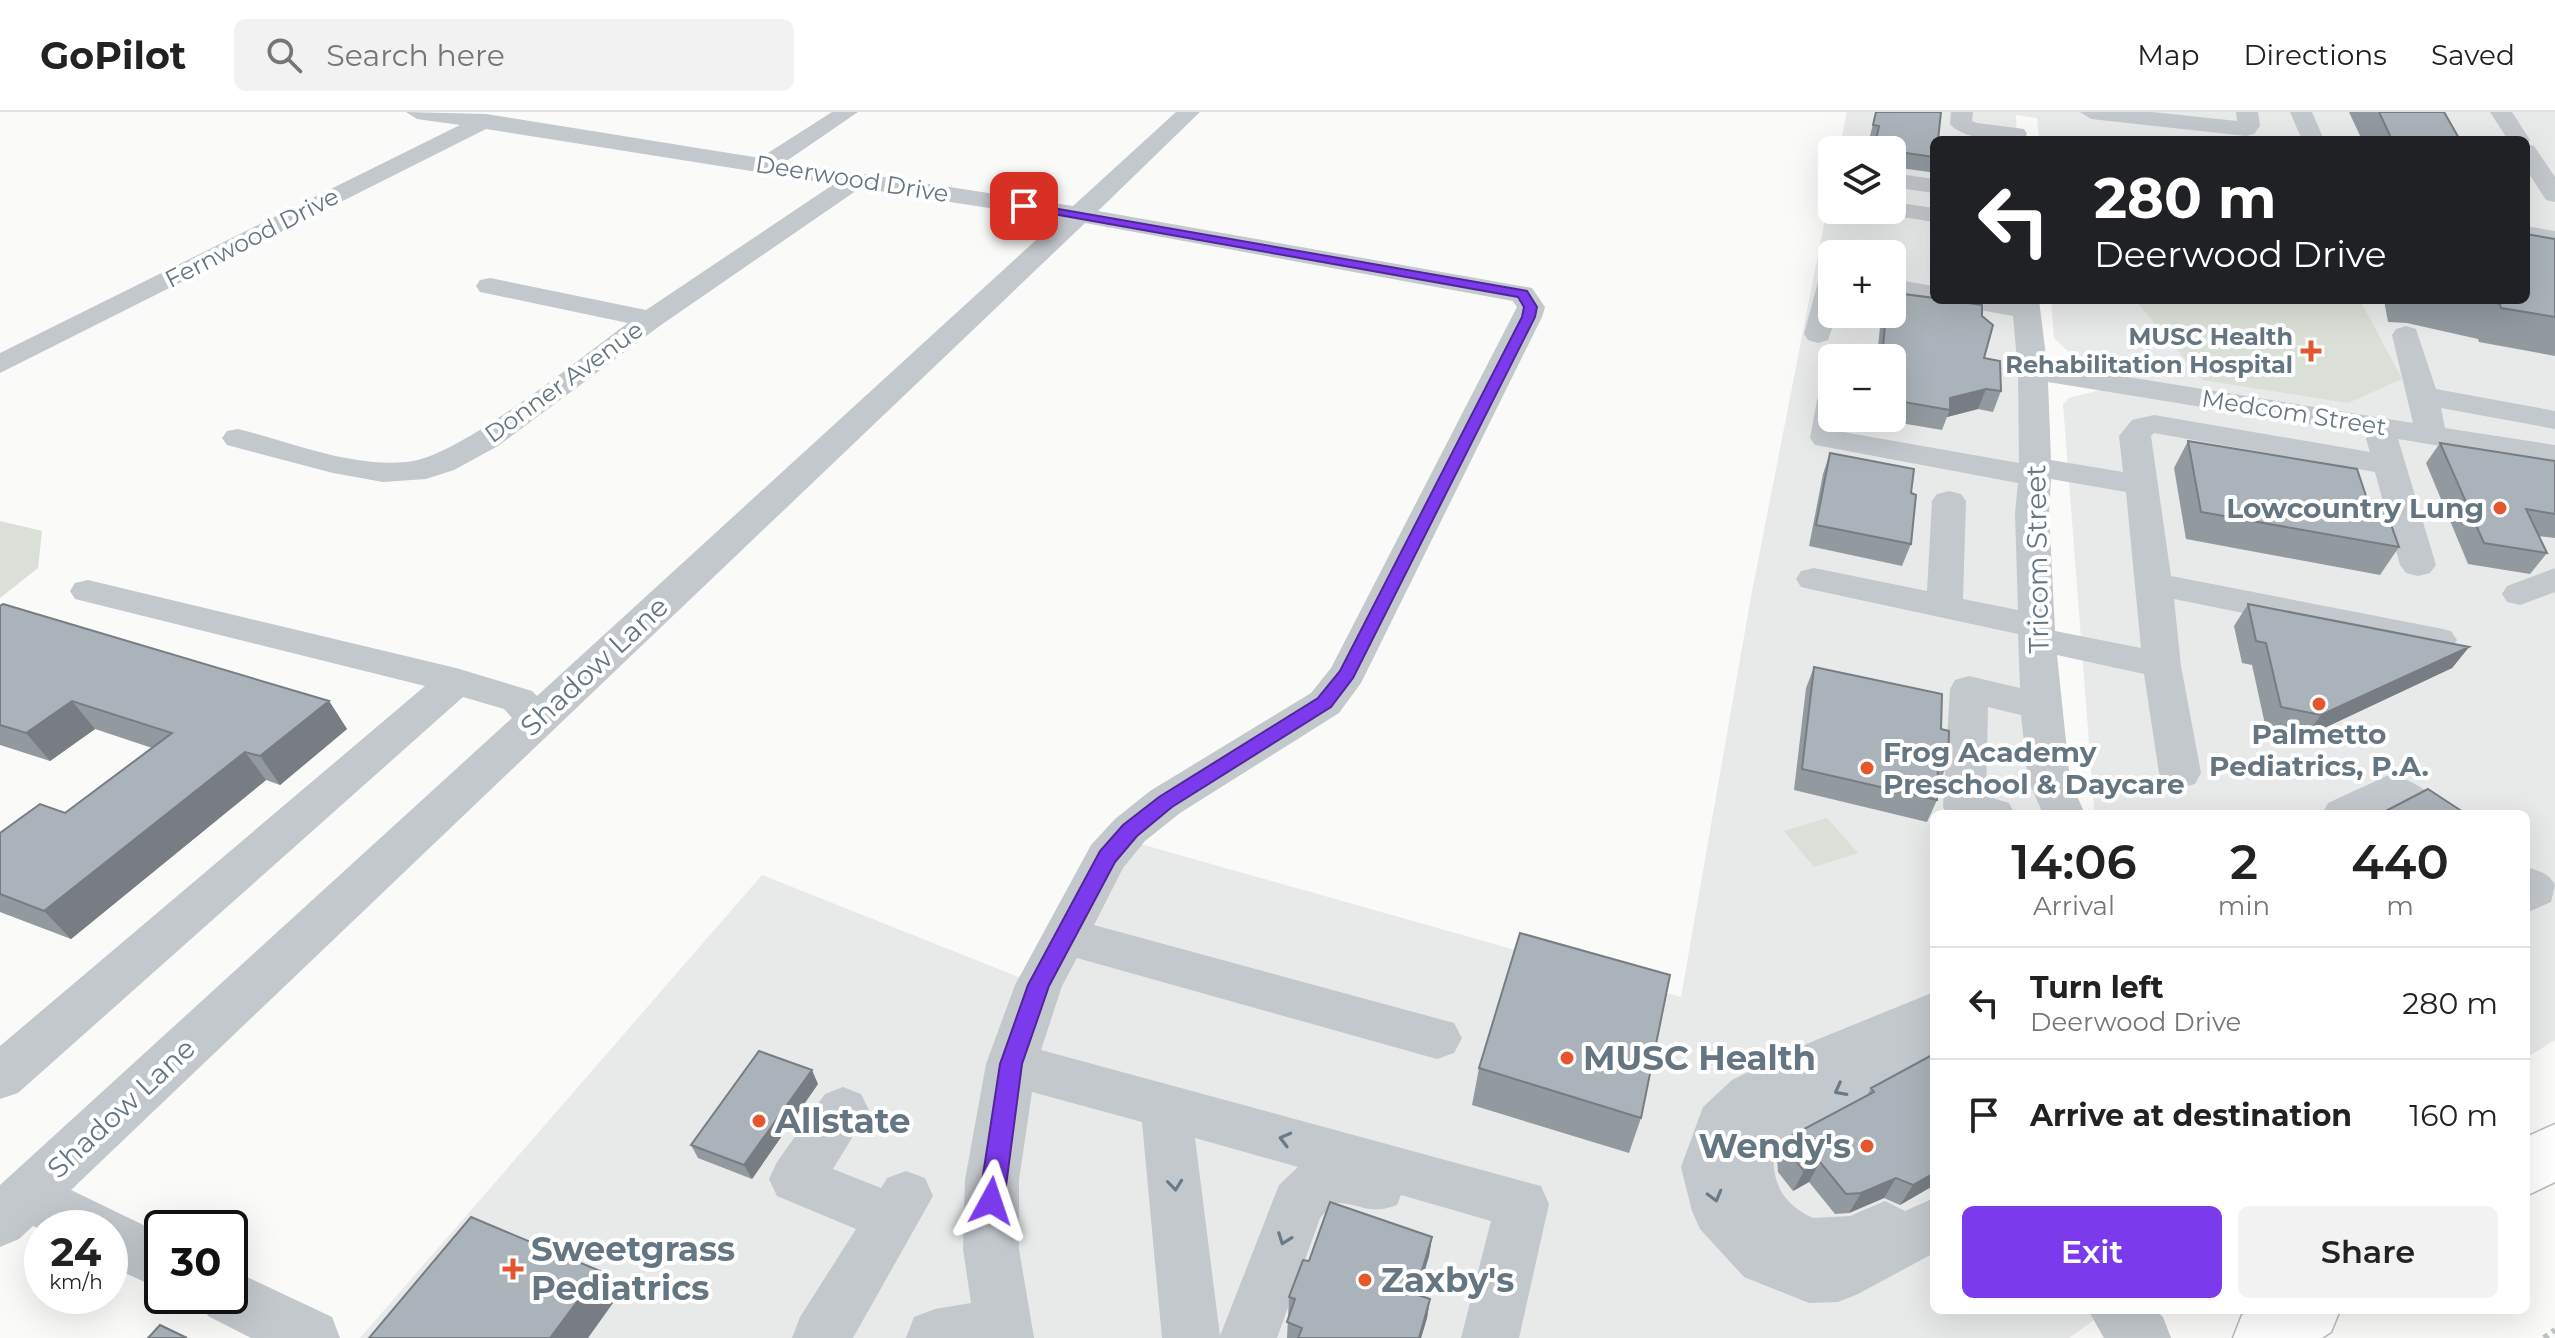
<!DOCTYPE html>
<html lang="en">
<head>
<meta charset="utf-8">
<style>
  body { margin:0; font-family:Montserrat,sans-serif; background:#f2f2f2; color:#222; height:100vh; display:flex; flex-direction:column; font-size:30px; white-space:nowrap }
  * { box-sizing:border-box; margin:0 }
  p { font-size:26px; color:#767676 }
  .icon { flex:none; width:44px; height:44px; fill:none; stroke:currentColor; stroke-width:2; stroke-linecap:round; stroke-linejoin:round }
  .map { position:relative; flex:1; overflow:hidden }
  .sheet { position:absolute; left:1930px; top:698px; width:600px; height:504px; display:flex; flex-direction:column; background:#fff; border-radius:12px; box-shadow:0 8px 32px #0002 }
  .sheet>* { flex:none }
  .top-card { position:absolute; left:1930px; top:24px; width:600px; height:168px; border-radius:12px; box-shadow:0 8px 32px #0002; background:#202124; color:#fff; overflow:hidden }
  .fabs { position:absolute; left:1818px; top:24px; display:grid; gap:16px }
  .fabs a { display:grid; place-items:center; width:88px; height:88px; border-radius:12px; background:#fff; box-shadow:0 8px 32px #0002; font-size:40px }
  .speed { position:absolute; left:24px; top:1098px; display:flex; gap:16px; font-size:40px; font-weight:700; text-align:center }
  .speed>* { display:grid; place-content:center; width:104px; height:104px; border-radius:50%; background:#fff; box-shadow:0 8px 32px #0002; line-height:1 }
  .speed small { font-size:20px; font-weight:400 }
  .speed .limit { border:4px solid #111; border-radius:12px; background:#fff; color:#111 }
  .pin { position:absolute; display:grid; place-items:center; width:68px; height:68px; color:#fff; margin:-34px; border-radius:16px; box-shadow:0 4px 12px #0006 }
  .me { position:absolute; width:88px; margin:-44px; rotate:5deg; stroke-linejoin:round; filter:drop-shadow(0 0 6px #0008) }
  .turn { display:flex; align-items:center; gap:28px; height:168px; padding:0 32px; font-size:36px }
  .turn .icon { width:104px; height:104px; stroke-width:2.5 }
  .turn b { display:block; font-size:56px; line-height:68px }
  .eta { display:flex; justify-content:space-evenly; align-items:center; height:136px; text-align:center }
  .eta b { font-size:48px; font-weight:600; line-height:56px }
  .button { display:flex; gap:16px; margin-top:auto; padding:16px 32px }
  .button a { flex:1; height:92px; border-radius:12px; background:#7c3aed; color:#fff; font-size:32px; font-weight:600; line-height:92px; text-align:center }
  .button a+a { background:#f2f2f2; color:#222 }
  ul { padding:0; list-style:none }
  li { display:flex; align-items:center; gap:24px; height:112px; padding:0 32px; border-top:2px solid #e0e0e0 }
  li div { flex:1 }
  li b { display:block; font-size:30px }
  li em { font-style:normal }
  header { display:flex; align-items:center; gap:48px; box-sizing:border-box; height:112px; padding:0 40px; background:#fff; border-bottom:2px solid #e0e0e0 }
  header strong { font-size:38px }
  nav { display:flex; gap:44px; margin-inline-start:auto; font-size:28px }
  .search { width:560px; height:72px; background:#f2f2f2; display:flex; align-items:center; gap:20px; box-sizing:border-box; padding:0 28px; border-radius:12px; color:#767676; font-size:30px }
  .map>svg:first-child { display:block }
</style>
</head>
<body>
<header>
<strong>GoPilot</strong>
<div class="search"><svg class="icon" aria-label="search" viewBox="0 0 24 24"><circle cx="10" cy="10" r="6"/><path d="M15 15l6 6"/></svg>Search here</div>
<nav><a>Map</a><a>Directions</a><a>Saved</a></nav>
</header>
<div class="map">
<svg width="2555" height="1226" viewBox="0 0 2555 1226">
  <rect width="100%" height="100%" fill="#fafaf8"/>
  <path fill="#e8e9e9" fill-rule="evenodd" d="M 1847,0 L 2555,0 L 2555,343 L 2095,269 L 2090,253 L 2074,245 L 2054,226 L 2051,188 L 2526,188 L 2526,28 L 2039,28 L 2037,6 L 2016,3 L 2017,28 L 1934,28 L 1934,188 L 2025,188 L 2064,702 L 1934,702 L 1934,1198 L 2108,1198 L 2069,1226 L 360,1226 L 762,763 L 1039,873 L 1123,727 L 1681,885 L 1750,490 L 1832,71 L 1832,98 L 1892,98 L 1892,38 L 1839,38 ZM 1832,142 L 1892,142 L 1892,202 L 1832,202 ZM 1832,246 L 1892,246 L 1892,306 L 1832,306 Z
    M 2100,278 L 2555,350 L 2555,928 L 2526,946 L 2526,702 L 2097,702 L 2094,696 L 2063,292 L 2069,286 Z"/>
  <path fill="#dadfd7" d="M 2135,188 L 2360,188 L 2402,267 L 2348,291 L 2203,268 Z
    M 0,409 L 42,419 L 38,456 L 0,486 Z
    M 1827,706 L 1858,741 L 1814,755 L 1784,719 Z"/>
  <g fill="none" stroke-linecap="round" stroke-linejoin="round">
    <defs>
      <path id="major" d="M 2555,1012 L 2555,1070 L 2526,1084 L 2526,1025 Z
        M 2251,1198 L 2340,1198 L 2331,1220 L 2322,1226 L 2233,1226 L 2242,1203 Z"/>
    </defs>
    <use href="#major" stroke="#b5babe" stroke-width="3"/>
    <path stroke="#bbbfc2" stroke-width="6" stroke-dasharray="5 5" stroke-linecap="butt" d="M 2544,1226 L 2555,1218"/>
    <path fill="#c3c8cc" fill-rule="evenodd" d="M 406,0 L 486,2 L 760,46 L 832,0 L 858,0 L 785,50 L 1073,94 L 1176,0 L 1200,0 L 1098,99 L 1532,176 L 1545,195 L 1542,205 L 1361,571 L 1339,601 L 1180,701 L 1145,729 L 1123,756 L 1094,813 L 1454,911 L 1462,926 L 1454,941 L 1437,947 L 1077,846 L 1062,874 L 1041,938 L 1541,1074 L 1549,1092 L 1519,1226 L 1461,1226 L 1491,1109 L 1401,1083 L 1397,1093 C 1367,1104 1363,1091 1334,1091 L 1320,1106 L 1277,1226 L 1162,1226 L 1142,1010 L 1032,980 L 1019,1068 L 1019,1137 L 1034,1226 L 906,1226 L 914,1205 L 935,1197 L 971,1191 L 963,1137 L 965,1068 L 986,952 L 1015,873 L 1091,733 L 1115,707 L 1150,679 L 1311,581 L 1331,556 L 1517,195 L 1513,189 L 1085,111 L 71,1078 L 162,1122 L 162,1178 L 110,1154 L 110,1116 L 42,1118 L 33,1114 L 19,1127 L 0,1135 L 0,1073 L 512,606 L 504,597 L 463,585 L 18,981 L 0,987 L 0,934 L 425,574 L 75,487 L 70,479 L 75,471 L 88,468 L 456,556 L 532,579 L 537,584 L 1059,107 L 860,76 L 661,213 L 498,334 L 454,358 L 426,367 L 383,370 L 333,361 L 227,333 L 222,326 L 227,319 L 238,317 C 292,330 349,355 406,350 C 458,347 581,245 628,211 L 480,180 L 476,174 L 480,168 L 490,166 L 646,198 L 834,72 L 486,17 L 0,261 L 0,241 L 460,13 L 417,7 ZM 1195,1026 L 1298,1055 L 1279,1073 L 1220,1224 Z
      M 1951,0 L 1973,0 L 1972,9 L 1977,11 L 2024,17 L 2027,22 L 2024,27 C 2005,30 1963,28 1950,12 Z
      M 2080,0 L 2152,0 L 2237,9 L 2236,0 L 2258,0 L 2260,14 L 2254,22 L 2246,24 L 2091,7 Z
      M 2290,0 L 2312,0 L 2324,28 L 2302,28 Z
      M 2490,0 L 2512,0 L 2530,28 L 2527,32 L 2534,34 L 2555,65 L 2555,90 L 2546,88 L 2526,57 L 2526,28 L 2508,28 Z
      M 1892,61 L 1934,67 L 1934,81 L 1892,75 Z
      M 1892,90 L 1934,96 L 1934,110 L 1883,102 L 1880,98 L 1892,98 Z
      M 2526,114 L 2555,119 L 2555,135 L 2526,130 Z
      M 1832,158 L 1832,202 L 1837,202 L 1828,228 L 1818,231 L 1808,228 L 1804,222 L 1819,166 L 1823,160 Z
      M 1892,167 L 1934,174 L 1934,188 L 1943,188 L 1934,190 L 1892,183 Z
      M 1954,188 L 2039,188 L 2047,252 L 2413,311 L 2392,223 L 2396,217 L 2406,214 L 2416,217 L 2436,277 L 2555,299 L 2555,317 L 2441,296 L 2445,316 L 2555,333 L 2555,353 L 2398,327 L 2436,453 L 2430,461 L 2418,464 L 2406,461 L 2400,453 L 2375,360 L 2154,321 L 2151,324 L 2171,464 L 2438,516 L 2451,519 L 2457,528 L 2451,537 L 2438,540 L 2174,487 L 2181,554 L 2201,661 L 2195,672 L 2180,676 L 2165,672 L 2159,661 L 2144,562 L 2057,543 L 2070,668 L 2085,702 L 2043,702 L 2028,668 L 2021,603 L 1988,595 L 1986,684 L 2009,691 L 2015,702 L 1947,702 L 1943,695 L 1950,577 L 1955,568 L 1969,564 L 2020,576 L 2018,522 L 1814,478 L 1801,475 L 1796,467 L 1801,459 L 1814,456 L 1927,479 L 1932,389 L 1937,382 L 1949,379 L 1961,382 L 1966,389 L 1963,487 L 2018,498 L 2015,401 L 2018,371 L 1826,335 L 1815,333 L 1810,326 L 1817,288 L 1821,282 L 1832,279 L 1832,306 L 1845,306 L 1843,320 L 2019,351 L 2018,259 L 2013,204 L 1958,194 ZM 2048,270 L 2369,322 L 2366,327 L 2370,340 L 2154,303 L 2132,308 L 2119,324 L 2123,360 L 2051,348 ZM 2051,367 L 2126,380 L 2141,536 L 2055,519 L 2049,401 Z
      M 2555,456 L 2555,480 L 2520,493 L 2507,490 L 2502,482 L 2507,474 Z
      M 2391,662 C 2412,668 2436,682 2447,702 L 2396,702 L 2389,697 L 2379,702 L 2322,702 L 2328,691 Z
      M 2526,755 C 2539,759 2549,761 2555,773 L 2551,790 L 2526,801 Z
      M 1934,880 L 1934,953 L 1774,1040 C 1771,1071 1784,1093 1813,1106 L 1850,1104 L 1885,1089 L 1905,1099 L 1934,1086 L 1934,1141 L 1858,1182 L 1838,1190 L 1809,1191 L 1744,1165 L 1700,1117 L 1692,1099 L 1681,1055 L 1703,995 L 1732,968 L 1799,935 Z
      M 843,975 L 861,982 L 869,998 L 833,1057 L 881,1076 L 887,1066 L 906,1059 L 925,1066 L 933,1084 L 853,1226 L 792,1226 L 800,1205 L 856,1117 L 777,1084 L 769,1067 L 777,1050 L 825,982 Z
      M 230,1157 L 332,1205 L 340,1226 L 251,1226 L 208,1204 L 200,1184 L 230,1184 Z
      M 2088,1198 L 2156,1198 L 2163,1205 L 2171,1226 L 2104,1226 Z"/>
    <use href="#major" fill="#fff" fill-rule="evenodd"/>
  </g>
  <path fill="#929a9f" d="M 1876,0 L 1934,28 L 1934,49 L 1930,60 L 1892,55 L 1892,38 L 1873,38 L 1875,29 L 1869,28 Z
    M 2349,0 L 2444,0 L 2460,28 L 2362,28 Z
    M 2555,127 L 2555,244 L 2479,230 L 2478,227 L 2407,211 L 2388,210 L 2384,188 L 2526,188 Z
    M 1896,181 L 1984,246 L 2001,279 L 1993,300 L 1978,297 L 1947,305 L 1942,318 L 1871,306 L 1892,306 L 1892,246 L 1877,246 L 1880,215 L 1884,202 L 1892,202 L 1893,192 Z
    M 2188,329 L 2367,387 L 2399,435 L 2380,463 L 2186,427 L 2174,356 Z
    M 2440,331 L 2555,349 L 2555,426 L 2538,424 L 2547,441 L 2530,462 L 2468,452 L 2426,351 Z
    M 1830,341 L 1911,381 L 1911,432 L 1902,454 L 1809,434 L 1823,362 Z
    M 2248,492 L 2469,535 L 2452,556 L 2305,625 L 2266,617 L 2252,553 L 2242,551 L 2234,514 Z
    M 0,494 L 329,589 L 347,617 L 280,673 L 266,668 L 71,827 L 0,800 L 0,721 L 65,701 L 152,636 L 95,617 L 50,649 L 0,633 Z
    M 1814,555 L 1948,651 L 1938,673 L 1937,688 L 1927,710 L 1794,678 L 1806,576 Z
    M 1934,942 L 1931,1075 L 1900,1093 L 1884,1086 L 1849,1101 L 1835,1102 L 1809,1070 L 1793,1079 L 1778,1060 L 1777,1046 L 1787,1026 L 1867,984 L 1871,976 Z
    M 1479,956 L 1641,1006 L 1629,1041 L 1472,993 Z
    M 818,972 L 752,1067 L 698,1046 L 691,1033 Z
    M 1432,1125 L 1429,1144 L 1417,1183 L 1430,1187 L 1427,1206 L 1421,1226 L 1287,1226 L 1289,1185 L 1309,1149 Z"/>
  <path fill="#777d82" d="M 1986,277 L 1978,297 L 1947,305 L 1950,298 L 1950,286 Z
    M 2469,535 L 2452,556 L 2305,625 L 2321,603 Z
    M 72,589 L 95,617 L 50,649 L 26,621 Z
    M 329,589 L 347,617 L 280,673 L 260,644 Z
    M 245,640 L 266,668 L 71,827 L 44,799 Z
    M 812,958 L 818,972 L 752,1067 L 744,1053 Z
    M 1820,1050 L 1809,1070 L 1793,1079 L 1804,1059 Z
    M 1934,1060 L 1934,1071 L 1931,1075 L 1900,1093 L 1913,1073 Z
    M 1896,1066 L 1884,1086 L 1849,1101 L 1861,1081 Z
    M 1432,1125 L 1429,1144 L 1412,1201 L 1415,1182 Z
    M 600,1159 L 618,1184 L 588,1226 L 550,1226 Z
    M 1430,1187 L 1427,1206 L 1421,1226 L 1419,1226 Z"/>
  <path fill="#aab3b9" stroke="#777d82" stroke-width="2" d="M 1876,0 L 1941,0 L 1938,28 L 1934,28 L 1934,45 L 1892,39 L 1892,38 L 1874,37 L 1879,14 L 1873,13 Z
    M 2379,0 L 2444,0 L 2460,28 L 2392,28 Z
    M 2526,122 L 2555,127 L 2555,205 L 2501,196 L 2500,192 L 2480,188 L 2526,188 Z
    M 1896,181 L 1934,186 L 1934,188 L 1948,188 L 1982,193 L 1982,204 L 1993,213 L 1984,246 L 2000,249 L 2001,279 L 1986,277 L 1950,286 L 1950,298 L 1892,288 L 1892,246 L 1882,246 L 1886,202 L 1892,202 L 1892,192 L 1896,190 Z
    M 2188,329 L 2357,357 L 2367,387 L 2383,390 L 2399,435 L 2201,400 Z
    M 2440,331 L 2555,349 L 2555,402 L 2526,397 L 2547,441 L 2484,431 Z
    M 1830,341 L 1914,357 L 1911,381 L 1916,383 L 1911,432 L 1816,413 Z
    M 3,492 L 329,589 L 260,644 L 245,640 L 44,799 L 0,782 L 0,721 L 40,692 L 65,701 L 172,621 L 72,589 L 26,621 L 0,613 L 0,494 Z
    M 2248,492 L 2469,535 L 2321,603 L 2281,595 L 2266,531 L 2256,529 Z
    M 1814,555 L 1942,582 L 1941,617 L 1949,619 L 1948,651 L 1938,649 L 1937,688 L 1802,657 Z
    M 2428,677 L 2466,702 L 2380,702 Z
    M 1520,821 L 1670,863 L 1641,1006 L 1479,956 Z
    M 759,939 L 812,958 L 744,1053 L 691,1033 Z
    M 1934,942 L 1934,1061 L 1913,1073 L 1896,1066 L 1861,1081 L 1846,1082 L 1820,1050 L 1804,1059 L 1788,1039 L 1787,1026 L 1874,980 L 1871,976 Z
    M 1330,1090 L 1432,1125 L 1415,1182 L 1430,1187 L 1419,1226 L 1298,1226 L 1302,1216 L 1287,1210 L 1295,1187 L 1289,1185 L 1303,1148 L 1309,1149 Z
    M 471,1105 L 600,1159 L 550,1226 L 369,1226 Z
    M 160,1213 L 187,1226 L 148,1226 Z"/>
  <defs><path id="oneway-chevron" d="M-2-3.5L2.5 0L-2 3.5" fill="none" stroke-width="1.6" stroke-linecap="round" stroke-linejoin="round" transform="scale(2)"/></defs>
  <g stroke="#6a7a87">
    <use href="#oneway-chevron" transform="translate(1840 978) rotate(152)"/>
    <use href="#oneway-chevron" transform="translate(1285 1027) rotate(-165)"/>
    <use href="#oneway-chevron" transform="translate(1175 1073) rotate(84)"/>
    <use href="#oneway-chevron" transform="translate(1715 1084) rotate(75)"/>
    <use href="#oneway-chevron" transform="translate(1284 1127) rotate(110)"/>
  </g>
  <path fill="#7c3aed" stroke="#51269a" stroke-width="2" d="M 1024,91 L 1522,178 L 1527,179 L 1537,195 L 1535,205 L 1353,566 L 1331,595 L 1172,695 L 1137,724 L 1115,750 L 1049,874 L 1022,952 L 1004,1089 L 1000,1097 L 991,1100 L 983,1097 L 979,1089 L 1000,952 L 1028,873 L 1100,739 L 1123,713 L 1159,685 L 1318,586 L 1340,559 L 1522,205 L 1524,195 L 1518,185 L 1020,96 L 1019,94 Z"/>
  <g fill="#e4572e" stroke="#fff" stroke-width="3">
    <path d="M2307 227h8v8h8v8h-8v8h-8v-8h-8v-8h8z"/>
    <circle cx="2500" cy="396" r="8"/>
    <circle cx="2319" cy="592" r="8"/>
    <circle cx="1867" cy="656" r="8"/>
    <circle cx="1567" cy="946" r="8"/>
    <circle cx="759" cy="1009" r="8"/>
    <circle cx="1867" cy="1034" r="8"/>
    <path d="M509 1145h8v8h8v8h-8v8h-8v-8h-8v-8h8z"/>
    <circle cx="1365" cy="1168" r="8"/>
  </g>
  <g text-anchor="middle" stroke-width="8" stroke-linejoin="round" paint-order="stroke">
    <g font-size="24" fill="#657683" stroke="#fff">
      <text transform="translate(852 67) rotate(9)" y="8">Deerwood Drive</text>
      <text transform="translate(252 126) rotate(-27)" y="8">Fernwood Drive</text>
      <text transform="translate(564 270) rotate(-36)" y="8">Donner Avenue</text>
      <text transform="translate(2294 301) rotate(9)" y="8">Medcom Street</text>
    </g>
    <g font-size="24" font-weight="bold" fill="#657683" stroke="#fff" text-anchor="end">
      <text x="2293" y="233">MUSC Health<tspan x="2293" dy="28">Rehabilitation Hospital</tspan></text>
    </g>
    <g font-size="28" font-weight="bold" fill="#657683" stroke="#fff" text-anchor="end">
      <text x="2484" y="406">Lowcountry Lung</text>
      <text x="2319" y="632" text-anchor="middle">Palmetto<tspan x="2319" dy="32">Pediatrics, P.A.</tspan></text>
      <text x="1883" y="650" text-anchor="start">Frog Academy<tspan x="1883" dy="32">Preschool &amp; Daycare</tspan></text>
    </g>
    <g font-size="28" fill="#657683" stroke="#fff">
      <text transform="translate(2037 447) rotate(-91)" y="10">Tricom Street</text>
      <text transform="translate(594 554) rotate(-43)" y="10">Shadow Lane</text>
      <text transform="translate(121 996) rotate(-43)" y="10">Shadow Lane</text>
    </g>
    <g font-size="34" font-weight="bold" fill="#657683" stroke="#fff" text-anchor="start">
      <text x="1583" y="958">MUSC Health</text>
      <text x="775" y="1021">Allstate</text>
      <text x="1851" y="1046" text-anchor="end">Wendy's</text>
      <text x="531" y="1149">Sweetgrass<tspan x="531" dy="39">Pediatrics</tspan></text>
      <text x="1381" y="1180">Zaxby's</text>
    </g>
  </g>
</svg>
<div class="fabs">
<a><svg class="icon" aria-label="layers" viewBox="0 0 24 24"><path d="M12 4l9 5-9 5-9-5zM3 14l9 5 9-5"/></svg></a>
<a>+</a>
<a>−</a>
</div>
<div class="speed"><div>24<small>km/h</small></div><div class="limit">30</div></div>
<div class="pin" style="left:1024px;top:94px;background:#d93025"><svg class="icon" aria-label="arrive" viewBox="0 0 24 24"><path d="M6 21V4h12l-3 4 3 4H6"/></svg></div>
<svg class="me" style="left:991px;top:1089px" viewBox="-20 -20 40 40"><path d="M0-17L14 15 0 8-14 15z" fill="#7c3aed" stroke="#fff" stroke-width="4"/></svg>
<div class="top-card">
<div class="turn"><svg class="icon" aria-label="left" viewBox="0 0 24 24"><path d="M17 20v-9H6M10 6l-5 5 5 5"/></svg><div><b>280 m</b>Deerwood Drive</div></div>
</div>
<section class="sheet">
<div class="eta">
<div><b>14:06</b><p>Arrival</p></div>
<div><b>2</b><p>min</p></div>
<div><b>440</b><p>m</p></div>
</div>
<ul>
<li><svg class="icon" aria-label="left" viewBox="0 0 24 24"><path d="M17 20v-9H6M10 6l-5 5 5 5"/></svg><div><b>Turn left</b><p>Deerwood Drive</p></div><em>280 m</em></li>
<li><svg class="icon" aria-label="arrive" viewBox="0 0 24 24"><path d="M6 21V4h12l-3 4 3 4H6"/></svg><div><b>Arrive at destination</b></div><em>160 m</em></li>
</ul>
<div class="button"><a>Exit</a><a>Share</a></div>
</section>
</div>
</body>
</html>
